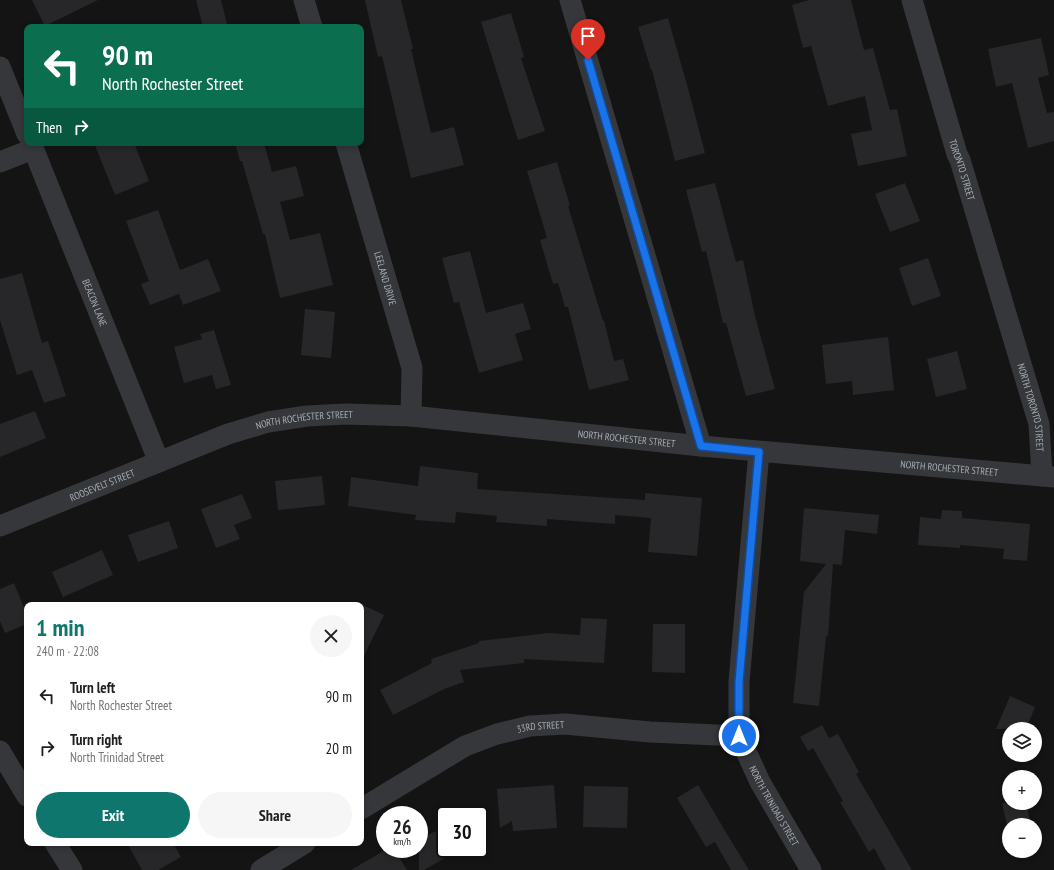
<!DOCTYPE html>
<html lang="en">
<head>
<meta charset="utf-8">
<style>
  body { margin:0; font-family:"PT Sans Narrow",sans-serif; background:#f6f6f6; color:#202124; height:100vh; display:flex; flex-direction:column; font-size:15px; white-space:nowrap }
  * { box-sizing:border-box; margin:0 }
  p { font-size:13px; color:#757577 }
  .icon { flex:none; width:22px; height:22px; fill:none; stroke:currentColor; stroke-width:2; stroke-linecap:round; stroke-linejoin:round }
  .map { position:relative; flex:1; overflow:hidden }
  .panel { position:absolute; left:24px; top:602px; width:340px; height:244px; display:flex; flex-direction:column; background:#fff; border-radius:8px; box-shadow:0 2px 6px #0003 }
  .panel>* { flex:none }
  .hud { position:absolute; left:24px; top:24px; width:340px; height:122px; border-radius:8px; box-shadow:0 2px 6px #0003; background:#0b6e4f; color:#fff; overflow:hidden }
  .fabs { position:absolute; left:1002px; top:722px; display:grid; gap:8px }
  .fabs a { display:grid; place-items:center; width:40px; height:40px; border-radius:50%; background:#fff; box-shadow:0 2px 6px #0003; font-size:20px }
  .speed { position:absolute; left:376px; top:806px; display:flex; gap:8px; font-size:20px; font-weight:700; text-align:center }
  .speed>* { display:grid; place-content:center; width:52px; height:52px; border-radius:50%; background:#fff; box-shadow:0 2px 6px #0003; line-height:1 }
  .speed small { font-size:10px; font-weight:400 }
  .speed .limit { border:2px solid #111; border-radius:6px; background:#fff; color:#111 }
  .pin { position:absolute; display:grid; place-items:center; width:34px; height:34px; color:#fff; margin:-41px -17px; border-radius:50% 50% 50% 0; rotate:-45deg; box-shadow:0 0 4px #0007 }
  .pin .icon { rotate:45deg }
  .me { position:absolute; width:44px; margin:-22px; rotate:0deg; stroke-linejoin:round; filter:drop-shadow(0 0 3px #0008) }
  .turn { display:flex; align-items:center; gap:14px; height:84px; padding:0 12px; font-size:18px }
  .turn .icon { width:52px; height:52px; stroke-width:2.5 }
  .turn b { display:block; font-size:28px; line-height:34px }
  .then { display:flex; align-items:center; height:38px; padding:0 12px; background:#0003; gap:8px; font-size:15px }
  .round { display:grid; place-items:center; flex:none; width:42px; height:42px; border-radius:21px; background:#f6f6f6 }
  .summary { display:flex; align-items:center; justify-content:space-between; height:68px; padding:0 12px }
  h1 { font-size:24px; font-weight:700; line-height:30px; color:#0f766e }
  .cta { display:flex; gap:8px; margin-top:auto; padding:8px 12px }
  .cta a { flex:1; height:46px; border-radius:24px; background:#0f766e; color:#fff; font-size:16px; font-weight:700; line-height:46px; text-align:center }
  .cta a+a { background:#f6f6f6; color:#202124 }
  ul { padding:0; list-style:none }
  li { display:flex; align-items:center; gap:12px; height:52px; padding:0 12px }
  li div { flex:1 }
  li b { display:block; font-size:15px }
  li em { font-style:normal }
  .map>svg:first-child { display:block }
</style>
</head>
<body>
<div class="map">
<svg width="1054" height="870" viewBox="0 0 1054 870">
  <rect width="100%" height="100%" fill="#141415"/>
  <path fill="#272729" d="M 32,0 L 98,0 L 45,26 Z
    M 196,0 L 221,0 L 227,24 L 218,27 L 203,27 Z
    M 365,0 L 401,0 L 413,49 L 411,49 L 431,133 L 454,127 L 464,165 L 411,178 L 382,56 L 378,57 Z
    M 809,0 L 851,0 L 864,50 L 873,48 L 890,110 L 897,109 L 907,156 L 858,166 L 851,134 L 872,130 L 865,96 L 828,106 L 811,46 L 803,48 L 792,5 Z
    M 511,13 L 524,57 L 521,58 L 545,131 L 518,140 L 481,22 Z
    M 668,18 L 688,88 L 705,153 L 675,161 L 652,70 L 651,70 L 638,27 Z
    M 1041,38 L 1049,75 L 1038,78 L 1047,113 L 1054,112 L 1054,141 L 1028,148 L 1012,83 L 996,87 L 988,49 Z
    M 94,143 L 134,143 L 149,181 L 115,195 Z
    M 235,143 L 264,143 L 272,172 L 296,166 L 304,196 L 280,202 L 290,240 L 320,233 L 333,285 L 280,298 L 265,234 L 263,234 L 242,161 L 240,161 Z
    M 557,162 L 570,206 L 568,206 L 603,321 L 604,321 L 614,361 L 623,359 L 629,380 L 589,390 L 568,307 L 565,307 L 558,283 L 553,284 L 540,240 L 547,238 L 527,171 Z
    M 715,183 L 736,262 L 743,260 L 755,316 L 775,389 L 746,396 L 726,323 L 723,323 L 706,251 L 702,252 L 686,190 Z
    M 905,183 L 920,221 L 890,232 L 875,194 Z
    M 158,210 L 180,270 L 208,259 L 221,291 L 183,305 L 179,294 L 150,305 L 141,284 L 149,281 L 126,221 Z
    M 470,251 L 486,313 L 523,303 L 531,329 L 515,334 L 523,360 L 479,373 L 459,302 L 454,303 L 442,258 Z
    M 928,258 L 941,296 L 912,306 L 899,268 Z
    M 22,273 L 42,343 L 48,341 L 66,396 L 44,403 L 32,370 L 17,375 L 0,320 L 0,279 Z
    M 305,309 L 335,312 L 331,358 L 301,355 Z
    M 214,330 L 231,385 L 216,389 L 212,375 L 184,383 L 174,347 L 202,339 L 200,334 Z
    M 888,337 L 894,390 L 853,395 L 852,381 L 826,384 L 822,345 Z
    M 957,351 L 967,389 L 936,397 L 927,359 Z
    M 35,411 L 46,438 L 0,457 L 0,424 Z
    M 420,466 L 478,473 L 477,489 L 645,500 L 645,493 L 702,498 L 697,556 L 648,552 L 651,518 L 615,515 L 615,524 L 547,519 L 547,526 L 496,522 L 497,516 L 456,512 L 455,523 L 415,520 L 416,515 L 348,506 L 351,477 L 418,486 Z
    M 322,476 L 325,505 L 278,510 L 275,481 Z
    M 242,494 L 252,518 L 234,525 L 240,539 L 216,548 L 201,509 Z
    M 804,508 L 879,515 L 877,534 L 845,530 L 842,565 L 833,564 L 828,636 L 826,636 L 819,706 L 793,703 L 804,592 L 826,564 L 800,561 Z
    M 942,510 L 962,511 L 962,518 L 1030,524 L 1027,561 L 1003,559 L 1004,549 L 960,545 L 960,548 L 918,545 L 920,517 L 941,519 Z
    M 169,521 L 178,548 L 138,562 L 128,535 Z
    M 102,550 L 113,575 L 63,597 L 52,572 Z
    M 14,583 L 27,615 L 27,624 L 5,633 L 0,621 L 0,589 Z
    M 361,604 L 384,615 L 361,662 Z
    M 581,618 L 607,619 L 604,663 L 524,659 L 524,663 L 460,670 L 464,682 L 444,689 L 393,715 L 380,690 L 432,663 L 431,659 L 479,643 L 479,641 L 548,633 L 580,635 Z
    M 653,624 L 685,624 L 685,673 L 652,672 Z
    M 1010,696 L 1035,707 L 1026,729 L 996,729 Z
    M 822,725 L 829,738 L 838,734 L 859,772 L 856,774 L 912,870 L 886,870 L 874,848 L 869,852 L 840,802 L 843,801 L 813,748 L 808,751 L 800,737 Z
    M 554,785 L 557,828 L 513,831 L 512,821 L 500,828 L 497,789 Z
    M 698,785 L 727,834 L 749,870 L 731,870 L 715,842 L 706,847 L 677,798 Z
    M 584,786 L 628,787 L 627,828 L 583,827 Z
    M 1002,803 L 1026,803 L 1031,825 L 1007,825 Z
    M 445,826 L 445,858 L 424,870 L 419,870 L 419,840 Z
    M 127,843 L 173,843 L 181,857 L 158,870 L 142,870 Z
    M 387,849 L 394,849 L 407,870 L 351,870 Z"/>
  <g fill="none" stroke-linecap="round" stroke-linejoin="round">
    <g stroke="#35373a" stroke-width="21">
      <path d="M 304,0 L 312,27"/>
      <path d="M 570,0 L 701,446"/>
      <path id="s1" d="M 912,0 L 957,154 L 960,160 L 1039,424 L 1042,476"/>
      <path d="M 0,67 L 27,134"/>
      <path id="s2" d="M 31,143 L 159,462"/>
      <path id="s3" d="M 346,143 L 412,368 L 411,416"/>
      <path d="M 0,162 L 33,149"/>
      <path id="s4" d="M 759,452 L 739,682 L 739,736 L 760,782 L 811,870"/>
      <path id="s5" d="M 0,526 L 228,434 L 268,422 L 307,416 L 346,414 L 411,416 L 701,446 L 1054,477"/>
      <path d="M 0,751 L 27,796"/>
      <path id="s6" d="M 361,809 L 465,746 L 497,734 L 530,726 L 565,724 L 650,732 L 739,736"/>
      <path d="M 55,843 L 72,870"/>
      <path d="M 261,870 L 305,843"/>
    </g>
  </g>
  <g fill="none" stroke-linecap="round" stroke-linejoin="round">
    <defs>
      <path id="route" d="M 588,60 L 701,446 L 759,452 L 739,682 L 739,736"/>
    </defs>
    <use href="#route" stroke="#114b97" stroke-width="10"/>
    <use href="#route" stroke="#1a73e8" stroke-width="7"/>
  </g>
  <g text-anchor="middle" stroke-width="4" stroke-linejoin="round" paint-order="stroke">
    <g font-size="10" fill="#a6adb5" stroke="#0f0f10">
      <text dy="4" stroke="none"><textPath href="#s1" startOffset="177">TORONTO STREET</textPath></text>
      <text dy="4" stroke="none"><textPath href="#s3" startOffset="141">LEELAND DRIVE</textPath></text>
      <text dy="4" stroke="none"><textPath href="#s2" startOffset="172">BEACON LANE</textPath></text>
      <text dy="4" stroke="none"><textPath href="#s1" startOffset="425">NORTH TORONTO STREET</textPath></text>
      <text dy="4" stroke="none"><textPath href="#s5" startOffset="324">NORTH ROCHESTER STREET</textPath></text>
      <text dy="4" stroke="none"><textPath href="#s5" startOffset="648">NORTH ROCHESTER STREET</textPath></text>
      <text dy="4" stroke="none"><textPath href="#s5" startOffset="972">NORTH ROCHESTER STREET</textPath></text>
      <text dy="4" stroke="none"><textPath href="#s5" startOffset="110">ROOSEVELT STREET</textPath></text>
      <text dy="4" stroke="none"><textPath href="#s6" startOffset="200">33RD STREET</textPath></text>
      <text dy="4" stroke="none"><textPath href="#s4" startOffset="363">NORTH TRINIDAD STREET</textPath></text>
    </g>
  </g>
</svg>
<div class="fabs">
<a><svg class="icon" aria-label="layers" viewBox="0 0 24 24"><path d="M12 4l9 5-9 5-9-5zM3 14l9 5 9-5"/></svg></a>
<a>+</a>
<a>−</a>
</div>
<div class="speed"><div>26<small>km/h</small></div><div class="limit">30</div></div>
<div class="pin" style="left:588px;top:60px;background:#d93025"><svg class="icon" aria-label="arrive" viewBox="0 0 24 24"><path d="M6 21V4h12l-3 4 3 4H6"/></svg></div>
<svg class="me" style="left:739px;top:736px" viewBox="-20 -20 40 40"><circle r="17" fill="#1a73e8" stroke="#fff" stroke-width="3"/><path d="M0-11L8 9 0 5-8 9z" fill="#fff"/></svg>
<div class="hud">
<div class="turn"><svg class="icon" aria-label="left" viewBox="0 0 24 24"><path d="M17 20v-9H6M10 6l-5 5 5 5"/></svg><div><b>90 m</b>North Rochester Street</div></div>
<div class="then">Then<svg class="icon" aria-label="right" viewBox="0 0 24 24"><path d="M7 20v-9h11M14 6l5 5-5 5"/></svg></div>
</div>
<section class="panel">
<div class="summary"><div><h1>1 min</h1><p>240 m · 22:08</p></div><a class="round"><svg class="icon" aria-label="close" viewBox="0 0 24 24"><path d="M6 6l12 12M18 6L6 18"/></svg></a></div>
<ul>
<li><svg class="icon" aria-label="left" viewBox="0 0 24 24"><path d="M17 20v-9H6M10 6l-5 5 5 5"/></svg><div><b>Turn left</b><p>North Rochester Street</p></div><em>90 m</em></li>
<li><svg class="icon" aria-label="right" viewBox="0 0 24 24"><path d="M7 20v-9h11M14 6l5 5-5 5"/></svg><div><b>Turn right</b><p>North Trinidad Street</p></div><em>20 m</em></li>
</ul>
<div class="cta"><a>Exit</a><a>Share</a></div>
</section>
</div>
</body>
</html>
